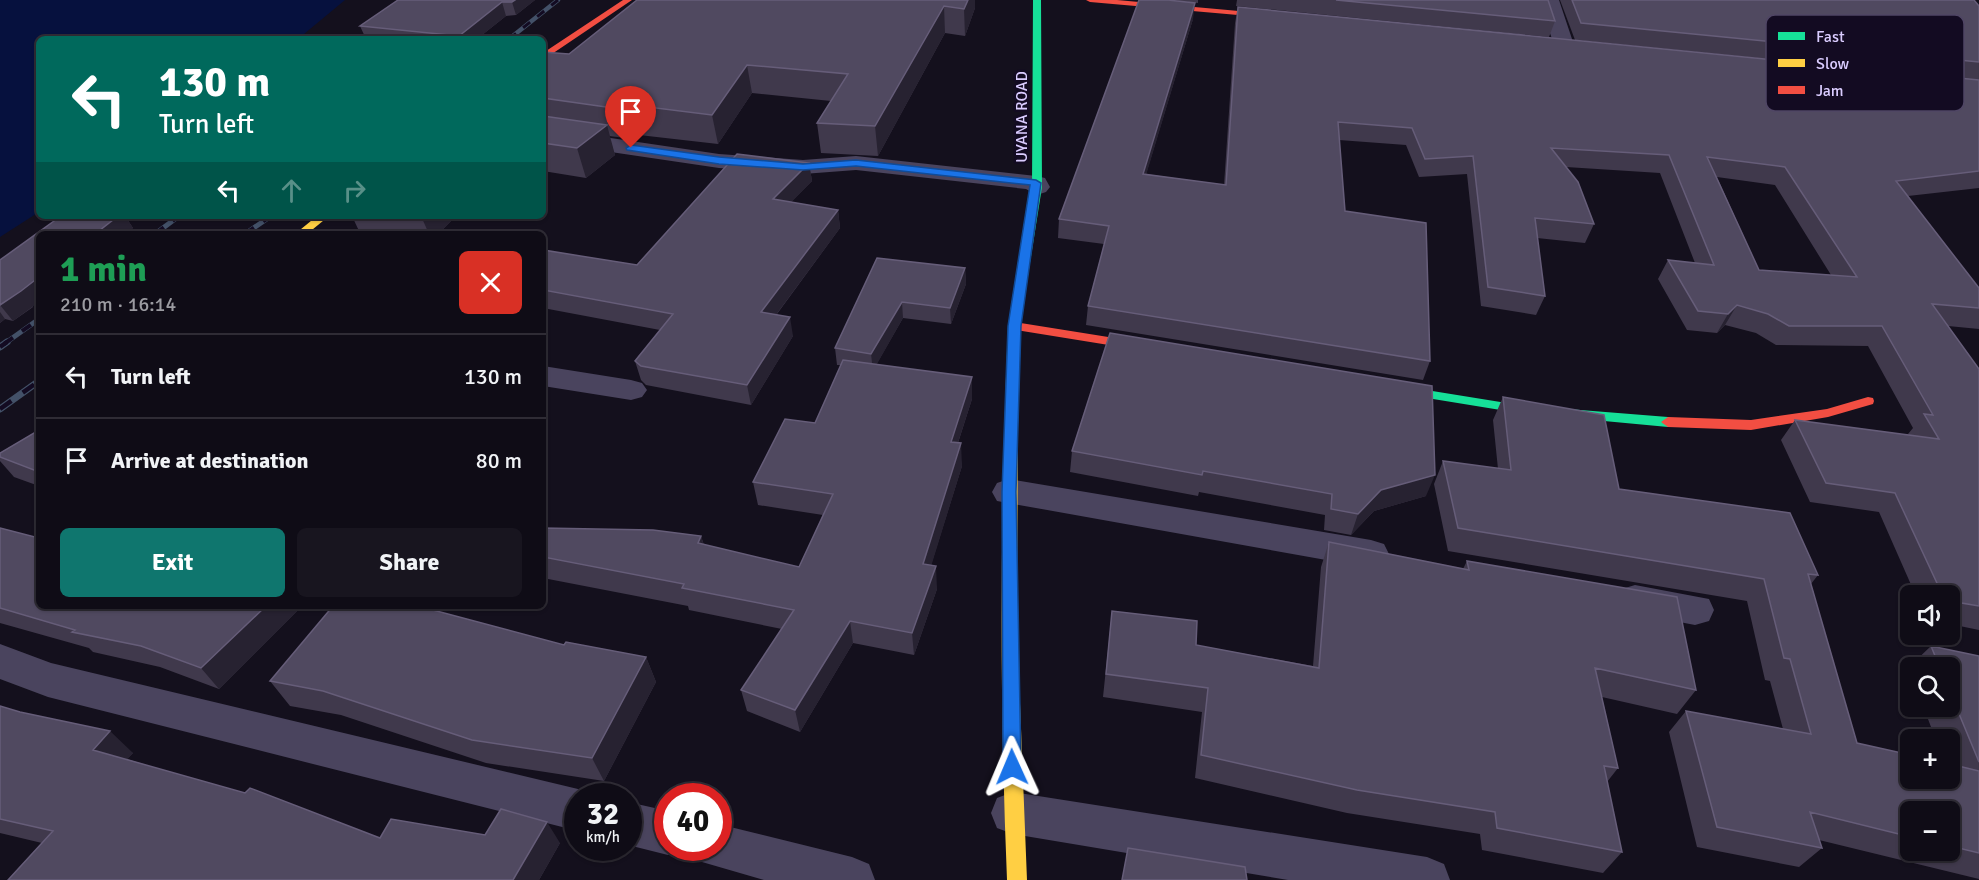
<!DOCTYPE html>
<html lang="en">
<head>
<meta charset="utf-8">
<style>
  body { margin:0; font-family:Signika,sans-serif; background:#18151f; color:#f1f3f6; height:100vh; display:flex; flex-direction:column; font-size:22px; white-space:nowrap }
  * { box-sizing:border-box; margin:0 }
  p { font-size:20px; color:#9b9ba1 }
  .icon { flex:none; width:33px; height:33px; fill:none; stroke:currentColor; stroke-width:2; stroke-linecap:round; stroke-linejoin:round }
  .map { position:relative; flex:1; overflow:hidden }
  .side { position:absolute; left:36px; top:231px; width:510px; height:378px; display:flex; flex-direction:column; background:#0f0c16; border-radius:9px; box-shadow:0 2px 4px #0004,0 0 0 2px #2f2c35 }
  .side>* { flex:none }
  .guide { position:absolute; left:36px; top:36px; width:510px; height:183px; border-radius:9px; box-shadow:0 2px 4px #0004,0 0 0 2px #2f2c35; background:#00695c; color:#fff; overflow:hidden }
  .buttons { position:absolute; left:1900px; top:585px; display:grid; gap:12px }
  .buttons a { display:grid; place-items:center; width:60px; height:60px; border-radius:9px; background:#0f0c16; box-shadow:0 2px 4px #0004,0 0 0 2px #2f2c35; font-size:30px }
  .speed { position:absolute; left:564px; top:783px; display:flex; gap:12px; font-size:30px; font-weight:700; text-align:center }
  .speed>* { display:grid; place-content:center; width:78px; height:78px; border-radius:50%; background:#0f0c16; box-shadow:0 2px 4px #0004,0 0 0 2px #2f2c35; line-height:1 }
  .speed small { font-size:15px; font-weight:400 }
  .speed .limit { border:9px solid #d22; background:#fff; color:#111 }
  .pin { position:absolute; display:grid; place-items:center; width:51px; height:51px; color:#fff; margin:-62px -26px; border-radius:50% 50% 50% 0; rotate:-45deg; box-shadow:0 0 6px #0007 }
  .pin .icon { rotate:45deg }
  .me { position:absolute; width:66px; margin:-33px; rotate:359deg; stroke-linejoin:round; filter:drop-shadow(0 0 4px #0008) }
  .turn { display:flex; align-items:center; gap:21px; height:126px; padding:0 24px; font-size:27px }
  .turn .icon { width:78px; height:78px; stroke-width:2.5 }
  .turn b { display:block; font-size:42px; line-height:51px }
  .lanes { display:flex; align-items:center; height:57px; padding:0 24px; background:#0003; justify-content:center; gap:30px; direction:ltr }
  .lanes .off { opacity:.35 }
  .round { display:grid; place-items:center; flex:none; width:63px; height:63px; border-radius:9px; background:#18151f }
  .overview { display:flex; align-items:center; justify-content:space-between; height:102px; padding:0 24px }
  h1 { font-size:36px; font-weight:700; line-height:45px; color:#1e9e55 }
  .action { display:flex; gap:12px; margin-top:auto; padding:12px 24px }
  .action a { flex:1; height:69px; border-radius:9px; background:#0f766e; color:#fff; font-size:24px; font-weight:700; line-height:69px; text-align:center }
  .action a+a { background:#18151f; color:#f1f3f6 }
  ul { padding:0; list-style:none }
  li { display:flex; align-items:center; gap:18px; height:84px; padding:0 24px; border-top:2px solid #2f2c35 }
  li div { flex:1 }
  li b { display:block; font-size:22px }
  li em { font-style:normal }
  .map>svg:first-child { display:block }
</style>
</head>
<body>
<div class="map">
<svg width="1979" height="880" viewBox="0 0 1979 880">
  <rect width="100%" height="100%" fill="#14101d"/>
  <path fill="#06113e" d="M 0,0 L 345,0 L 298,39 L 39,39 L 39,212 L 0,237 Z"/>
  <g fill="none" stroke-linecap="round" stroke-linejoin="round">
    <path fill="#4a445e" fill-rule="evenodd" d="M 1539,0 L 1559,0 L 1575,48 L 1572,52 L 1558,52 L 1555,48 Z
      M 543,128 L 719,154 L 803,160 L 856,156 L 1036,176 L 1045,178 L 1050,187 L 1046,192 L 1037,195 L 1026,189 L 856,170 L 803,174 L 719,168 L 543,142 Z
      M 543,366 L 631,380 L 642,383 L 647,390 L 642,397 L 631,400 L 543,386 Z
      M 1009,479 L 1371,540 L 1384,544 L 1389,554 L 1384,564 L 1371,568 L 997,501 L 992,492 L 997,483 Z
      M 1635,585 L 1709,599 L 1714,610 L 1709,621 L 1695,625 L 1622,611 L 1616,600 L 1622,589 Z
      M 0,644 L 51,663 L 578,789 L 594,796 L 578,796 L 578,831 L 48,697 L 0,679 Z
      M 1013,792 L 1427,857 L 1444,864 L 1450,880 L 1288,880 L 1013,834 L 997,828 L 991,813 L 997,798 Z
      M 628,802 L 668,811 L 668,848 L 684,848 L 668,855 L 628,845 Z
      M 718,824 L 852,857 L 869,864 L 875,880 L 764,880 L 702,862 L 696,848 L 718,848 Z"/>
    <path fill="#16e098" fill-rule="evenodd" d="M 1033,0 L 1041,0 L 1042,187 L 1020,326 L 1018,377 L 1012,381 L 1006,377 L 1008,326 L 1032,187 Z
      M 1389,384 L 1519,405 L 1668,417 L 1675,422 L 1668,427 L 1519,413 L 1384,391 L 1383,388 L 1384,385 Z"/>
    <path fill="#ffcf43" fill-rule="evenodd" d="M 317,216 L 329,216 L 307,234 L 295,234 Z
      M 1012,373 L 1018,377 L 1017,628 L 1027,880 L 1007,880 C 1000,712 1000,545 1006,377 Z"/>
    <path fill="#f24e42" fill-rule="evenodd" d="M 623,0 L 632,0 L 543,60 L 543,53 Z
      M 1086,0 L 1117,0 L 1283,15 L 1287,17 L 1283,19 L 1090,2 Z
      M 1014,322 L 1152,344 L 1158,348 L 1152,352 L 1010,329 L 1008,326 Z
      M 1868,397 L 1873,398 L 1874,401 L 1873,404 L 1828,417 L 1751,430 L 1668,427 L 1661,422 L 1668,417 L 1751,420 L 1827,409 Z"/>
    <defs>
      <path id="rail-far2" d="M 509,39 L 558,0"/>
      <path id="rail-far1" d="M 155,234 L 179,216
        M 245,234 L 271,216
        M 4,344 L 39,319"/>
      <path id="rail" d="M 0,347 L 7,342
        M 0,409 L 39,381"/>
    </defs>
    <use href="#rail-far2" stroke="#435168" stroke-width="4.5"/>
    <use href="#rail-far1" stroke="#435168" stroke-width="5"/>
    <use href="#rail" stroke="#435168" stroke-width="7"/>
    <use href="#rail-far2" stroke="#130b22" stroke-width="3" stroke-dasharray="9" stroke-linecap="butt"/>
    <use href="#rail-far1" stroke="#130b22" stroke-width="4" stroke-dasharray="11" stroke-linecap="butt"/>
    <use href="#rail" stroke="#130b22" stroke-width="4.5" stroke-dasharray="14" stroke-linecap="butt"/>
  </g>
  <path fill="#40394c" fill-rule="evenodd" d="M 398,0 L 535,0 L 516,15 L 506,16 L 477,39 L 366,39 L 360,26 Z
    M 975,0 L 975,8 L 965,36 L 945,33 L 878,156 L 821,153 L 817,123 L 831,101 L 752,93 L 718,144 L 639,135 L 634,139 L 609,136 L 615,155 L 586,178 L 543,171 L 543,52 L 569,54 Z
    M 1169,0 L 1198,0 L 1198,3 Z
    M 1237,0 L 1548,0 L 1555,21 L 1549,37 L 1236,6 Z
    M 1560,0 L 1974,0 L 1979,6 L 1979,80 L 1575,40 Z
    M 1238,7 L 1979,80 L 1979,188 L 1908,196 L 1979,288 L 1979,329 L 1948,326 L 1979,369 L 1979,630 L 1950,624 L 1950,596 L 1916,596 L 1879,512 L 1810,502 L 1781,440 L 1795,420 L 1909,435 L 1908,434 L 1913,428 L 1868,346 L 1776,345 L 1756,333 L 1725,325 L 1717,333 L 1687,330 L 1658,279 L 1668,260 L 1695,263 L 1660,173 L 1566,167 L 1594,224 L 1585,243 L 1537,238 L 1545,296 L 1536,315 L 1481,306 L 1467,174 L 1419,177 L 1406,145 L 1339,140 L 1345,211 L 1430,361 L 1423,380 L 1086,325 L 1088,306 L 1104,244 L 1058,238 L 1059,219 L 1193,19 L 1146,174 L 1224,185 L 1235,23 ZM 1717,177 L 1775,185 L 1831,275 L 1759,270 Z
    M 809,163 L 812,181 L 791,202 L 838,210 L 840,228 L 777,314 L 793,336 L 751,405 L 646,385 L 641,380 L 635,361 L 660,330 L 543,308 L 543,250 L 637,265 Z
    M 61,216 L 125,216 L 133,228 L 125,234 L 39,234 L 33,307 L 13,321 L 5,319 L 0,323 L 0,260 Z
    M 352,216 L 456,216 L 438,234 L 383,234 L 359,231 Z
    M 877,258 L 965,268 L 966,284 L 951,324 L 903,318 L 876,365 L 972,377 L 972,399 L 958,443 L 962,466 L 931,565 L 937,589 L 914,655 L 853,643 L 800,732 L 747,711 L 741,690 L 782,629 L 689,610 L 688,606 L 543,578 L 543,528 L 701,536 L 704,545 L 799,567 L 823,515 L 758,505 L 753,482 L 815,423 L 841,365 L 837,365 L 835,348 Z
    M 1503,397 L 1619,489 L 1818,575 L 1811,584 L 1857,743 L 1950,778 L 1950,740 L 1936,740 L 1923,706 L 1950,706 L 1950,668 L 1911,668 L 1911,675 L 1908,668 L 1931,646 L 1979,656 L 1979,879 L 1819,840 L 1822,848 L 1799,867 L 1697,847 L 1669,732 L 1686,711 L 1783,729 L 1770,681 L 1765,680 L 1747,601 L 1448,551 L 1434,484 L 1443,461 L 1498,469 L 1493,420 ZM 1911,812 L 1950,812 L 1950,850 L 1911,850 Z
    M 39,430 L 39,486 L 14,477 L 0,461 L 0,453 Z
    M 1072,451 L 1426,496 L 1374,511 L 1351,535 L 1324,530 L 1325,515 L 1199,492 L 1198,496 L 1070,472 Z
    M 0,528 L 302,606 L 219,689 L 160,667 L 93,652 L 89,648 L 0,623 Z
    M 1329,542 L 1463,569 L 1467,561 L 1696,690 L 1677,714 L 1602,697 L 1618,768 L 1607,782 L 1622,852 L 1603,873 L 1482,850 L 1480,834 L 1347,813 L 1195,778 L 1202,712 L 1103,697 L 1112,611 L 1196,645 L 1313,666 L 1321,567 Z
    M 564,645 L 646,657 L 656,682 L 604,781 L 486,763 L 341,715 L 290,706 L 270,681 Z
    M 0,706 L 133,753 L 127,759 L 380,838 L 485,835 L 560,843 L 539,880 L 8,880 L 42,843 L 0,833 Z"/>
  <path fill="#272231" d="M 515,0 L 535,0 L 516,15 L 512,2 Z
    M 968,0 L 975,0 L 975,8 L 965,36 L 964,9 Z
    M 502,2 L 506,16 L 477,39 L 460,39 L 459,36 Z
    M 1195,3 L 1193,19 L 1141,192 L 1143,174 Z
    M 944,6 L 945,33 L 878,156 L 875,126 Z
    M 747,65 L 752,93 L 718,144 L 712,115 Z
    M 632,105 L 639,135 L 634,139 L 627,110 Z
    M 607,125 L 615,155 L 586,178 L 577,148 Z
    M 809,163 L 812,181 L 776,218 L 773,199 Z
    M 838,210 L 840,228 L 764,331 L 761,312 Z
    M 118,216 L 125,216 L 133,228 L 125,234 L 95,234 Z
    M 421,216 L 456,216 L 438,234 L 429,234 Z
    M 965,268 L 966,284 L 951,324 L 950,308 Z
    M 39,277 L 39,302 L 13,321 L 0,305 Z
    M 902,302 L 903,318 L 873,371 L 871,354 Z
    M 1737,305 L 1725,325 L 1717,333 L 1728,314 Z
    M 0,312 L 5,319 L 0,323 Z
    M 790,317 L 793,336 L 751,405 L 747,385 Z
    M 972,377 L 972,399 L 951,464 L 951,442 Z
    M 961,443 L 962,466 L 925,586 L 923,564 Z
    M 1435,475 L 1426,496 L 1374,511 L 1351,535 L 1358,514 L 1381,490 Z
    M 701,536 L 708,559 L 698,543 Z
    M 936,566 L 937,589 L 914,655 L 912,633 Z
    M 266,606 L 302,606 L 219,689 L 201,668 Z
    M 850,621 L 853,643 L 800,732 L 795,710 Z
    M 646,657 L 656,682 L 604,781 L 592,758 Z
    M 110,731 L 133,753 L 117,771 L 93,750 Z
    M 547,822 L 560,843 L 539,880 L 513,880 Z"/>
  <path fill="#504960" stroke="#665d79" stroke-width="1.5" fill-rule="evenodd" d="M 398,0 L 515,0 L 512,2 L 502,2 L 459,36 L 360,26 Z
    M 637,0 L 968,0 L 964,9 L 944,6 L 875,126 L 817,123 L 848,74 L 747,65 L 712,115 L 632,105 L 627,110 L 543,98 L 543,52 L 569,54 Z
    M 1139,0 L 1168,0 L 1195,3 L 1143,174 L 1226,185 L 1238,7 L 1979,80 L 1979,171 L 1896,181 L 1979,288 L 1979,308 L 1932,304 L 1979,369 L 1979,606 L 1950,601 L 1950,596 L 1943,596 L 1895,493 L 1826,483 L 1795,420 L 1939,439 L 1924,414 L 1933,415 L 1882,326 L 1789,326 L 1768,314 L 1737,305 L 1728,314 L 1698,311 L 1668,260 L 1714,265 L 1669,155 L 1551,148 L 1578,182 L 1594,224 L 1535,218 L 1545,296 L 1488,287 L 1473,156 L 1425,159 L 1412,128 L 1338,122 L 1345,211 L 1426,223 L 1430,361 L 1088,306 L 1109,226 L 1059,219 ZM 1707,157 L 1785,167 L 1857,277 L 1759,270 Z
    M 1336,0 L 1548,0 L 1555,21 Z
    M 1572,0 L 1974,0 L 1979,6 L 1979,62 L 1581,23 Z
    M 543,116 L 607,125 L 577,148 L 543,143 Z
    M 737,154 L 809,163 L 773,199 L 838,210 L 761,312 L 790,317 L 747,385 L 641,366 L 635,361 L 673,314 L 543,290 L 543,250 L 637,265 Z
    M 61,216 L 118,216 L 95,234 L 39,234 L 39,277 L 21,291 L 0,305 L 0,260 Z
    M 877,258 L 965,268 L 950,308 L 902,302 L 871,354 L 835,348 Z
    M 1110,333 L 1432,386 L 1435,475 L 1381,490 L 1358,514 L 1331,509 L 1332,494 L 1203,471 L 1202,475 L 1072,451 Z
    M 843,360 L 972,377 L 951,442 L 961,443 L 923,564 L 936,566 L 912,633 L 850,621 L 795,710 L 741,690 L 794,610 L 682,588 L 684,584 L 543,557 L 543,528 L 653,530 L 701,536 L 698,543 L 799,567 L 833,494 L 753,482 L 785,419 L 815,423 Z
    M 1503,397 L 1604,415 L 1619,489 L 1790,513 L 1818,575 L 1808,574 L 1857,743 L 1911,755 L 1911,778 L 1950,778 L 1950,764 L 1979,771 L 1979,853 L 1950,846 L 1950,812 L 1911,812 L 1911,837 L 1810,812 L 1822,848 L 1717,827 L 1686,711 L 1811,734 L 1790,659 L 1784,658 L 1764,579 L 1458,528 L 1443,461 L 1511,470 Z
    M 39,430 L 39,472 L 0,457 L 0,453 Z
    M 0,528 L 39,538 L 39,606 L 266,606 L 201,668 L 141,646 L 72,632 L 75,630 L 0,608 Z
    M 1329,542 L 1469,570 L 1467,561 L 1677,597 L 1696,690 L 1595,668 L 1618,768 L 1604,766 L 1622,852 L 1497,828 L 1495,812 L 1357,790 L 1201,755 L 1208,688 L 1106,674 L 1112,611 L 1197,621 L 1196,645 L 1319,668 Z
    M 333,606 L 418,606 L 564,645 L 566,642 L 646,657 L 592,758 L 472,740 L 323,691 L 270,681 Z
    M 1931,646 L 1979,656 L 1979,762 L 1950,692 L 1950,668 L 1940,668 Z
    M 0,706 L 20,712 L 110,731 L 93,750 L 245,793 L 250,788 L 380,838 L 391,819 L 485,835 L 501,809 L 547,822 L 513,880 L 8,880 L 53,831 L 0,819 Z
    M 1128,848 L 1245,867 L 1247,880 L 1122,880 Z"/>
  <path fill="#1a73e8" stroke="#114b97" stroke-width="1.5" d="M 631,145 L 719,157 L 803,164 L 856,160 L 1036,180 L 1041,183 L 1021,326 L 1016,492 L 1021,767 L 1019,773 L 1012,775 L 1006,773 L 1003,767 L 1002,492 L 1008,326 L 1030,185 L 856,166 L 803,170 L 719,164 L 627,150 L 626,148 Z"/>
  <g text-anchor="middle" stroke-width="5" stroke-linejoin="round" paint-order="stroke">
    <g font-size="16" fill="#daccff" stroke="#130b22">
      <text transform="translate(1021 117) rotate(-90)" y="6">UYANA ROAD</text>
    </g>
  </g>
  <rect x="1766" y="15" width="198" height="96" rx="9" fill="#130b22" stroke="#4f4564" stroke-width="1.5"/>
  <rect x="1778" y="32" width="27" height="8" fill="#16e098"/>
  <rect x="1778" y="59" width="27" height="8" fill="#ffcf43"/>
  <rect x="1778" y="86" width="27" height="8" fill="#f24e42"/>
  <g font-size="16" fill="#daccff">
    <text x="1816" y="42">Fast</text>
    <text x="1816" y="69">Slow</text>
    <text x="1816" y="96">Jam</text>
  </g>
</svg>
<div class="buttons">
<a><svg class="icon" aria-label="sound" viewBox="0 0 24 24"><path d="M4 9h4l5-4v14l-5-4H4zM17 9q2 3 0 6"/></svg></a>
<a><svg class="icon" aria-label="search" viewBox="0 0 24 24"><circle cx="10" cy="10" r="6"/><path d="M15 15l6 6"/></svg></a>
<a>+</a>
<a>−</a>
</div>
<div class="speed"><div>32<small>km/h</small></div><div class="limit">40</div></div>
<div class="pin" style="left:631px;top:148px;background:#d93025"><svg class="icon" aria-label="arrive" viewBox="0 0 24 24"><path d="M6 21V4h12l-3 4 3 4H6"/></svg></div>
<svg class="me" style="left:1012px;top:767px" viewBox="-20 -20 40 40"><path d="M0-17L14 15 0 8-14 15z" fill="#1a73e8" stroke="#fff" stroke-width="4"/></svg>
<div class="guide">
<div class="turn"><svg class="icon" aria-label="left" viewBox="0 0 24 24"><path d="M17 20v-9H6M10 6l-5 5 5 5"/></svg><div><b>130 m</b>Turn left</div></div>
<div class="lanes"><svg class="icon" aria-label="left" viewBox="0 0 24 24"><path d="M17 20v-9H6M10 6l-5 5 5 5"/></svg><svg class="icon off" aria-label="ahead" viewBox="0 0 24 24"><path d="M12 20V5M6 11l6-6 6 6"/></svg><svg class="icon off" aria-label="right" viewBox="0 0 24 24"><path d="M7 20v-9h11M14 6l5 5-5 5"/></svg></div>
</div>
<section class="side">
<div class="overview"><div><h1>1 min</h1><p>210 m · 16:14</p></div><a class="round" style="background:#d93025;color:#fff"><svg class="icon" aria-label="close" viewBox="0 0 24 24"><path d="M6 6l12 12M18 6L6 18"/></svg></a></div>
<ul>
<li><svg class="icon" aria-label="left" viewBox="0 0 24 24"><path d="M17 20v-9H6M10 6l-5 5 5 5"/></svg><div><b>Turn left</b></div><em>130 m</em></li>
<li><svg class="icon" aria-label="arrive" viewBox="0 0 24 24"><path d="M6 21V4h12l-3 4 3 4H6"/></svg><div><b>Arrive at destination</b></div><em>80 m</em></li>
</ul>
<div class="action"><a>Exit</a><a>Share</a></div>
</section>
</div>
</body>
</html>
